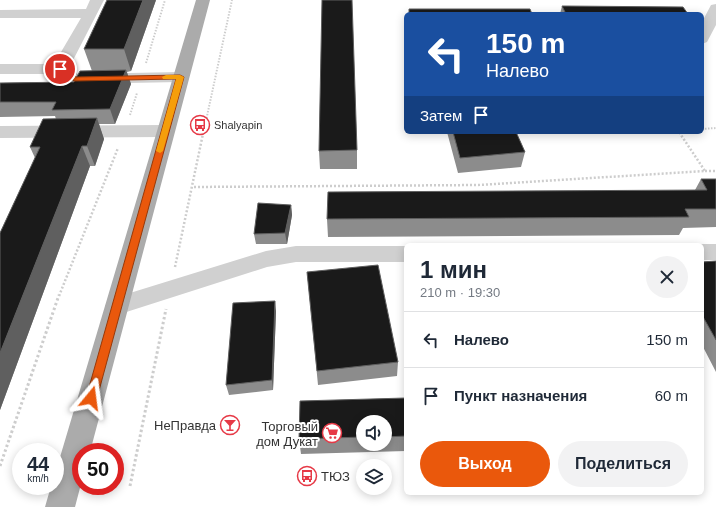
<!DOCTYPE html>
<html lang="ru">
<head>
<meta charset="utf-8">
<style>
  body { margin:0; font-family:Arial,sans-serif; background:#f2f2f3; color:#1f2937; height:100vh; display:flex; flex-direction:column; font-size:15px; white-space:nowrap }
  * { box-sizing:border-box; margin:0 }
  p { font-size:13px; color:#747a83 }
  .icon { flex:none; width:22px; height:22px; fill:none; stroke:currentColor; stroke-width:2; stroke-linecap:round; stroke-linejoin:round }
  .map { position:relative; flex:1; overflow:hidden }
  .panel { position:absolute; left:404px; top:243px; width:300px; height:252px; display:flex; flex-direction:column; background:#fff; border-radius:6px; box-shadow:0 2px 10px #0003 }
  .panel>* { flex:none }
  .hud { position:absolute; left:404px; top:12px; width:300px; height:122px; border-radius:6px; box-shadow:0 2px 10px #0003; background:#1a4fa0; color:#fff; overflow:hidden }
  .fabs { position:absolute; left:356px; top:415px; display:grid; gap:8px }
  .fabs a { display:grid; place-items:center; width:36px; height:36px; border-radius:50%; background:#fff; box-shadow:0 2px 10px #0003; font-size:20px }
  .speed { position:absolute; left:12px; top:443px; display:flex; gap:8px; font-size:20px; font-weight:700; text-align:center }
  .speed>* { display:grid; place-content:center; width:52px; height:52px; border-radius:50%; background:#fff; box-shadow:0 2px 10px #0003; line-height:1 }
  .speed small { font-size:10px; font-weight:400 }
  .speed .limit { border:6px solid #d22; background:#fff; color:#111 }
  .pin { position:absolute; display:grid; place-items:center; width:34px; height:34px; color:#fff; margin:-17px; border:2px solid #fff; border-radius:50%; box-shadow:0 1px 4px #0007 }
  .me { position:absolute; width:44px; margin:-22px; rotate:16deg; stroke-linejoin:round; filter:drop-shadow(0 0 3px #0008) }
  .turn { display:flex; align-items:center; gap:14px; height:84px; padding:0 16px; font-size:18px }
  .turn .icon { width:52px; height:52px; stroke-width:2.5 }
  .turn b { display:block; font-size:28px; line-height:34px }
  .then { display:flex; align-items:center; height:38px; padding:0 16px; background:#0003; gap:8px; font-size:15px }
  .round { display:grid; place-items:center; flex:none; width:42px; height:42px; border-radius:21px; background:#f2f2f3 }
  .overview { display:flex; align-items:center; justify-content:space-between; height:68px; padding:0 16px }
  h1 { font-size:24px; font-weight:600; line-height:30px }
  .cta { display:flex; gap:8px; margin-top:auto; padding:8px 16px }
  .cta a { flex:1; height:46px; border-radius:24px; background:#ea580c; color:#fff; font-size:16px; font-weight:600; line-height:46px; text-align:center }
  .cta a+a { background:#f2f2f3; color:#1f2937 }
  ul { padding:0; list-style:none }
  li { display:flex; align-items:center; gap:12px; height:56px; padding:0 16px; border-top:1px solid #e0e1e3 }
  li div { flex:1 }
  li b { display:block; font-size:15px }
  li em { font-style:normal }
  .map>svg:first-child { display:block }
</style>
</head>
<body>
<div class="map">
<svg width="716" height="507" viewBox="0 0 716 507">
  <rect width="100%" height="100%" fill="#fff"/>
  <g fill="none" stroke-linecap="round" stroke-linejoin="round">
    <path stroke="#cdcdcd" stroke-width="2" stroke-dasharray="1.5 1.5" stroke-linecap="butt" d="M 146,63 L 165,0
      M 130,115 L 137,93
      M 702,129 L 716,128
      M 204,130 L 232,0"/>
    <path stroke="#cdcdcd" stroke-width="2.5" stroke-dasharray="2 2" stroke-linecap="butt" d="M 705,171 L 716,171
      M 194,187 L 478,185 L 705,171 L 679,132
      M 175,267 L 204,129
      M 59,296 L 118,148"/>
    <path stroke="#cdcdcd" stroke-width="3" stroke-dasharray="2.5 2.5" stroke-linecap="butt" d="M 0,466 L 59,295
      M 130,486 L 166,309"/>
    <path fill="#d0d0d0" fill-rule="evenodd" d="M 90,0 L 104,0 L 69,68 L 78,74 L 180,72 L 186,73 L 188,77 L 186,81 L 180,82 L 74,84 L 68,83 L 56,74 L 0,74 L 0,64 L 54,64 L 81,18 L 0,18 L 0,10 L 86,9 Z
      M 716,4 L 716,25 L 707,42 L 702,44 L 702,22 L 711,5 Z
      M 165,125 L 171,127 L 174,131 L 171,135 L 165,137 L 0,138 L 0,126 Z
      M 702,244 L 716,244 L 716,260 L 702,260 L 702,245 L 698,245 Z
      M 296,246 L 406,246 L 406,262 L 296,262 L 267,267 L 117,315 L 109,313 L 105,306 L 109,299 L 117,297 L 266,251 Z"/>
    <path fill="#ababab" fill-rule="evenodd" d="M 196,0 L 210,0 L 90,452 L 81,452 L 81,484 L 75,507 L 45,507 L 51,486 L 55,486 L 55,474 Z"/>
  </g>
  <path fill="#8c8c8c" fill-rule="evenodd" d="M 156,0 L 131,71 L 127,72 L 131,84 L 115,124 L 99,124 L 104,139 L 95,166 L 90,166 L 0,410 L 0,233 L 35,158 L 30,147 L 56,119 L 55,116 L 0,117 L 0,83 L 74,82 L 92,71 L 84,49 Z
    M 562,6 L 688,14 L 560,14 Z
    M 447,132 L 516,132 L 525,152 L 521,167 L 458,173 Z
    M 357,150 L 357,169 L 320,169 L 319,151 Z
    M 701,179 L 716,179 L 716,227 L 683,228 L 679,235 L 328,237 L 327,219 L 695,190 Z
    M 291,205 L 292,215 L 287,244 L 256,244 L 254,234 Z
    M 716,261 L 716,372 L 702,345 L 702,262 Z
    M 307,272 L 398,362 L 397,376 L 318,385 Z
    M 276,311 L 273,390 L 229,395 L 226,385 Z
    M 406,398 L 406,451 L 301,454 L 299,439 ZM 363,422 L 385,422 L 385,444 L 363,444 Z"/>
  <path fill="#5f5f5f" d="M 143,0 L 156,0 L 131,71 L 124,49 Z
    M 126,70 L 131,84 L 115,124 L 110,109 Z
    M 97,118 L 104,139 L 95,166 L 87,146 Z
    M 82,146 L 90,166 L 0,410 L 0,353 Z
    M 291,205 L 292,215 L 287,244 L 285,233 Z
    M 275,301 L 276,311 L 273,390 L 272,380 Z"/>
  <path fill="#1a1a1a" stroke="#5f5f5f" d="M 107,0 L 143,0 L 124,49 L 84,49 Z
    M 322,0 L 352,0 L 357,150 L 319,151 Z
    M 562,6 L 683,7 L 688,14 L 566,14 Z
    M 409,9 L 530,9 L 532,14 L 409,14 Z
    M 126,70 L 110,109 L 52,110 L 56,102 L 0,102 L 0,83 L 74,82 L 80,71 Z
    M 97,118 L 87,146 L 82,146 L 0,353 L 0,233 L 40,147 L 30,147 L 43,119 Z
    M 453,132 L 516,132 L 525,152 L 460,158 Z
    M 701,179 L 716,179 L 716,209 L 685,209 L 689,217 L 327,219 L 328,192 L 707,190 Z
    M 258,203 L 291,205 L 285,233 L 254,234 Z
    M 716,261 L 716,340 L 702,315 L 702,262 Z
    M 378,265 L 398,362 L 317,371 L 307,272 Z
    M 275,301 L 272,380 L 226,385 L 233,303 Z
    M 406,398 L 406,436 L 385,437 L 385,422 L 363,422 L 363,437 L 299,439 L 300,401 Z"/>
  <path fill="#ea580c" stroke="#983908" d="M 58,67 L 63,67 L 76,77 L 180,75 L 184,77 L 97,398 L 95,402 L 91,403 L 87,402 L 86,398 L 176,79 L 74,81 L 58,70 Z"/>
  <path fill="#f59e0b" d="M 166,75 L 180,75 L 184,77 L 163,151 L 160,153 L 156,151 L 176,79 L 163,79 L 162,77 Z"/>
  <defs>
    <symbol id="bus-ring" viewBox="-11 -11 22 22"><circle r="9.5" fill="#fff" stroke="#e63946" stroke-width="1.5"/><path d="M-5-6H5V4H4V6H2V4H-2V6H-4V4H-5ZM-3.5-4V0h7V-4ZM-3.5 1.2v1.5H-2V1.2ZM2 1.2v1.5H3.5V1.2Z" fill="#e63946"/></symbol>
    <symbol id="bar-ring" viewBox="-11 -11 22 22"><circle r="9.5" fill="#fff" stroke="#e63946" stroke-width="1.5"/><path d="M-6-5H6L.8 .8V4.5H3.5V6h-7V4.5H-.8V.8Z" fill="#e63946"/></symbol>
    <symbol id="supermarket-ring" viewBox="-11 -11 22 22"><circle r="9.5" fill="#fff" stroke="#e63946" stroke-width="1.5"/><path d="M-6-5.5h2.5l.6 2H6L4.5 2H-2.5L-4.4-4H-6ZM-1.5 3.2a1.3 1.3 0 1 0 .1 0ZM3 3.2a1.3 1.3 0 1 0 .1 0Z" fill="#e63946"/></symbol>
  </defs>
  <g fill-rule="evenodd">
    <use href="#bus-ring" x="189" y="114" width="22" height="22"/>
    <use href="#bar-ring" x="219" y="414" width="22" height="22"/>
    <use href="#supermarket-ring" x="321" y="422" width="22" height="22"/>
    <use href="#bus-ring" x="296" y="465" width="22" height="22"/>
  </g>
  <g text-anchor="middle" stroke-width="4" stroke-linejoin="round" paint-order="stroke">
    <g font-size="11" fill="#333" stroke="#fff" text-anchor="start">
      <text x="214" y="129">Shalyapin</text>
    </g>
    <g font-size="13" fill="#333" stroke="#fff" text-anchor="end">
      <text x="216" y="430">НеПравда</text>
      <text x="318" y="431">Торговый<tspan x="318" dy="15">дом Дукат</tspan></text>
      <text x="321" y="481" text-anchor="start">ТЮЗ</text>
    </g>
  </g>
</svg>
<div class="fabs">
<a><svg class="icon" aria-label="sound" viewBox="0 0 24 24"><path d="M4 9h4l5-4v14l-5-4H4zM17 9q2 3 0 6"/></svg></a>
<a><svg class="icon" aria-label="layers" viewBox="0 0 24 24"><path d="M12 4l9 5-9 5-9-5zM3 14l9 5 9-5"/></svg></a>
</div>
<div class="speed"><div>44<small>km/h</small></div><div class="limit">50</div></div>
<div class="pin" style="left:60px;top:69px;background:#d93025"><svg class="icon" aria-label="arrive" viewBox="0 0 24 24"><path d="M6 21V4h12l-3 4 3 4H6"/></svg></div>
<svg class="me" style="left:91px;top:398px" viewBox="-20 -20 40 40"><path d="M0-17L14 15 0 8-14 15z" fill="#ea580c" stroke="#fff" stroke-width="4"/></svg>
<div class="hud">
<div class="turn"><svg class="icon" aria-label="left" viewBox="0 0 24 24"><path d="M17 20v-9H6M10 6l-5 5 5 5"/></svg><div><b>150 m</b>Налево</div></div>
<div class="then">Затем<svg class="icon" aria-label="arrive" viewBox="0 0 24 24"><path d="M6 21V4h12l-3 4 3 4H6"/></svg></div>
</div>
<section class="panel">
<div class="overview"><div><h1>1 мин</h1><p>210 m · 19:30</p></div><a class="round"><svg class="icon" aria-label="close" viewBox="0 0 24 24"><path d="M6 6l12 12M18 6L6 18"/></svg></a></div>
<ul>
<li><svg class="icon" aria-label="left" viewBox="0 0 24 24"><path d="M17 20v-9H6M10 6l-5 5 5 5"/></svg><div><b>Налево</b></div><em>150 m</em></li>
<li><svg class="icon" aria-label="arrive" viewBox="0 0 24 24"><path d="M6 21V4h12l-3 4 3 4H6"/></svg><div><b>Пункт назначения</b></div><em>60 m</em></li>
</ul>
<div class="cta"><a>Выход</a><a>Поделиться</a></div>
</section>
</div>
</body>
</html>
